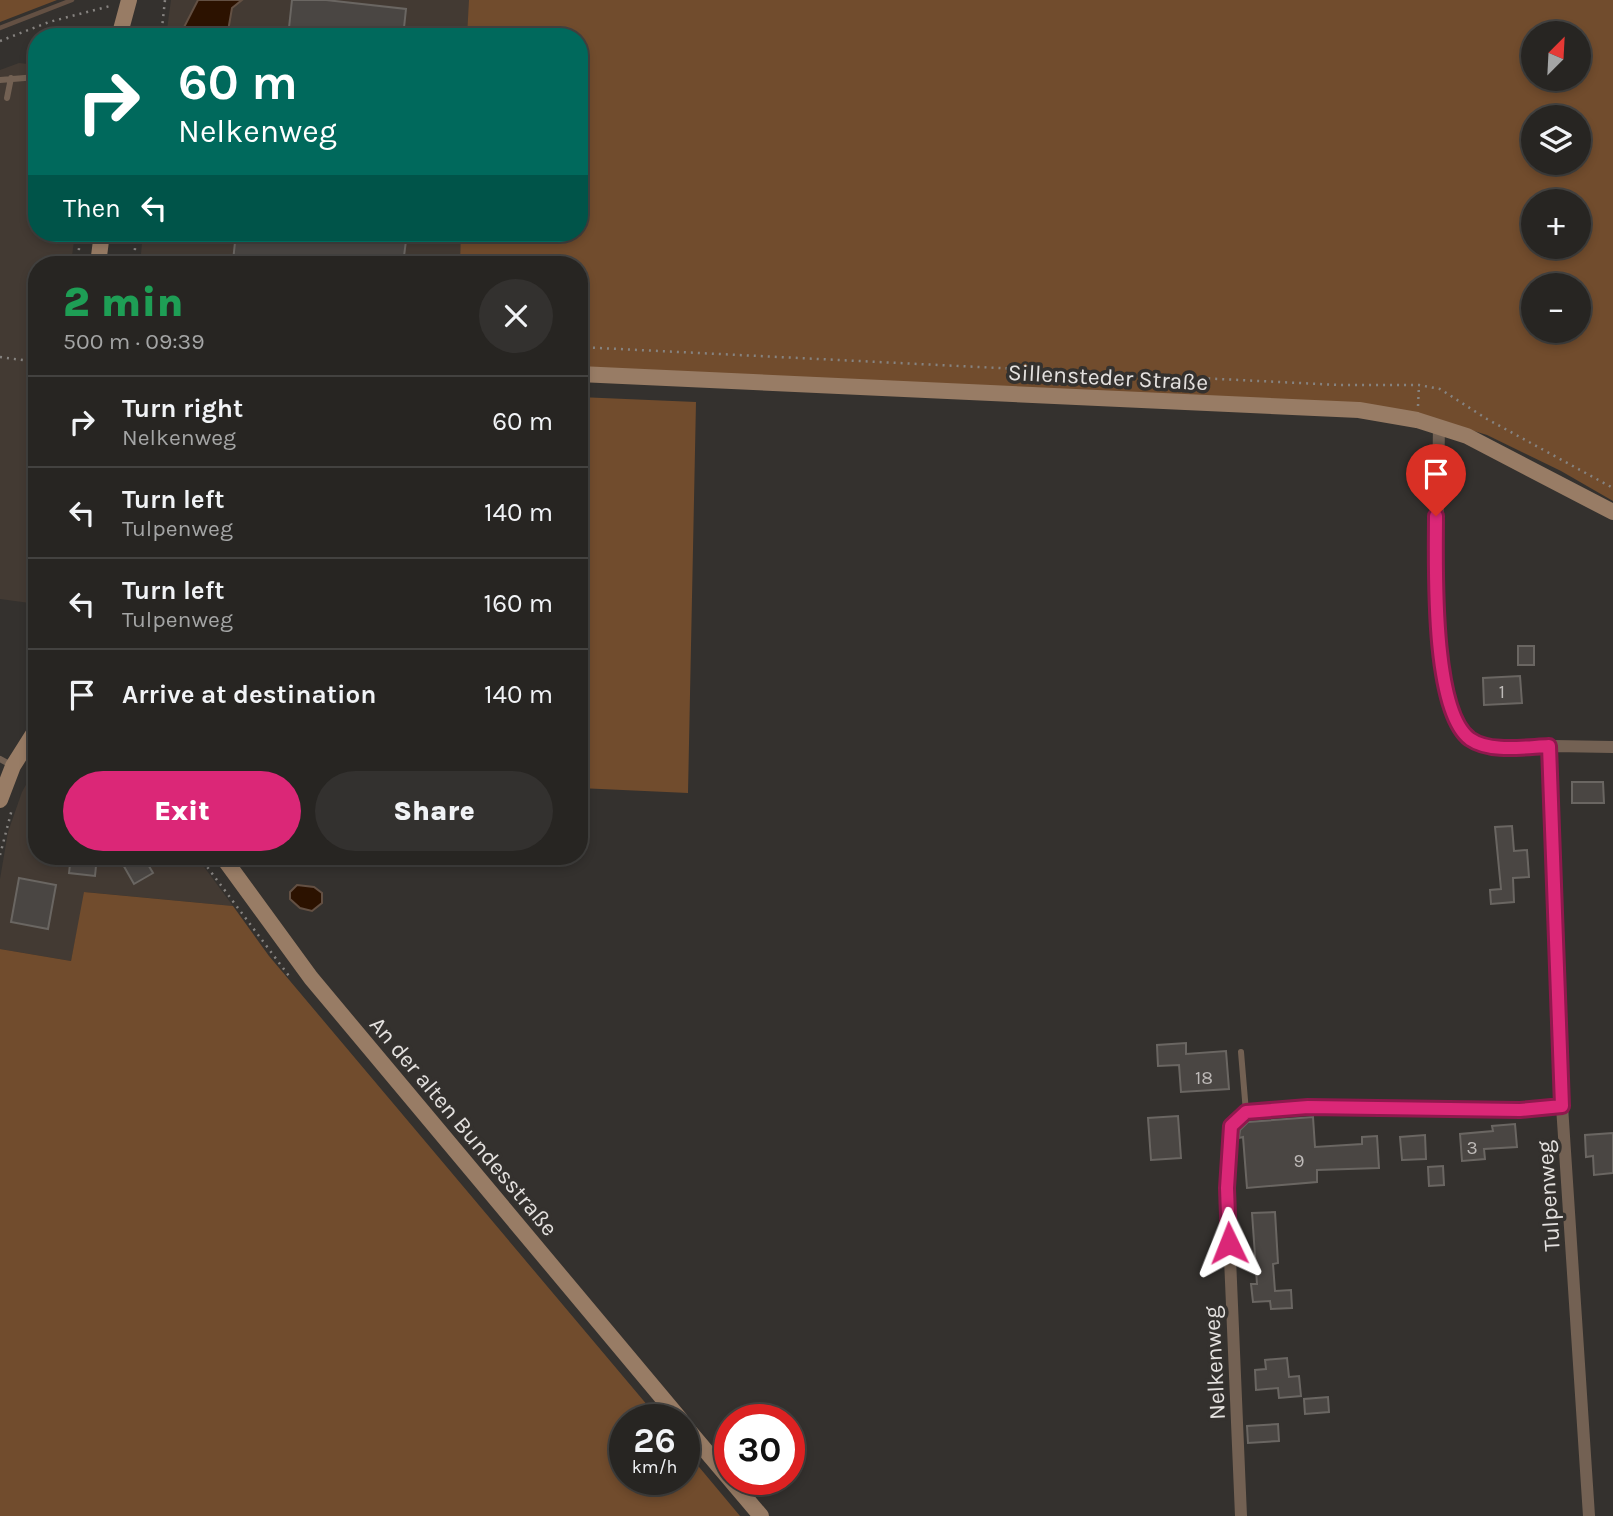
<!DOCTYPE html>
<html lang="en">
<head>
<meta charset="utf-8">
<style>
  body { margin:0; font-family:Karla,sans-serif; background:#33312f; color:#f1f3f6; height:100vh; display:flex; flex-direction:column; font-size:26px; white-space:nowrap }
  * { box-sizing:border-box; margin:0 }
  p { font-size:23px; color:#a4a5a5 }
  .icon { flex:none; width:38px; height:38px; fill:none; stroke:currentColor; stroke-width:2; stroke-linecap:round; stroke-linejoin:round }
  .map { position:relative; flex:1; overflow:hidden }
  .details { position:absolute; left:28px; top:256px; width:560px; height:609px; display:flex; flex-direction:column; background:#272522; border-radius:28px; box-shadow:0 4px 10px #0003,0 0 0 2px #434240 }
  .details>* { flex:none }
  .hud { position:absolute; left:28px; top:28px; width:560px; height:214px; border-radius:28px; box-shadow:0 4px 10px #0003,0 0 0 2px #434240; background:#00695c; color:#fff; overflow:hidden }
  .needle { width:46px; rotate:24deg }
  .controls { position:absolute; left:1521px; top:21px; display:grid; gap:14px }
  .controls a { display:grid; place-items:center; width:70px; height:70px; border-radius:50%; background:#272522; box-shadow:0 4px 10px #0003,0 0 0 2px #434240; font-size:35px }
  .speed { position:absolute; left:609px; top:1404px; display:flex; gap:14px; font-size:35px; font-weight:700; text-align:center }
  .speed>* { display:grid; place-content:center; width:91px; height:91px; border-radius:50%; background:#272522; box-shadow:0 4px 10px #0003,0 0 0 2px #434240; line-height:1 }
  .speed small { font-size:18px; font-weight:400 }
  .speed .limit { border:10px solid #d22; background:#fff; color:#111 }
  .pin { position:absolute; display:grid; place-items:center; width:60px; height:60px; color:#fff; margin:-72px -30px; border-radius:50% 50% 50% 0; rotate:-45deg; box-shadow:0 0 7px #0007 }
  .pin .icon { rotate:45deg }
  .me { position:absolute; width:77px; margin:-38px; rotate:358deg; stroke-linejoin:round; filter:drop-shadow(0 0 5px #0008) }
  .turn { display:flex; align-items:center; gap:24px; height:147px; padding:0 35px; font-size:32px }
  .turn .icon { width:91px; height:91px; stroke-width:2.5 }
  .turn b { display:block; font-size:49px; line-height:60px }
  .then { display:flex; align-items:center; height:66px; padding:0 35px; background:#0003; gap:14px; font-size:26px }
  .round { display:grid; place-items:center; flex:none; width:74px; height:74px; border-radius:37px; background:#33312f }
  .overview { display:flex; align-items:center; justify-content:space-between; height:119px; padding:0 35px }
  h1 { font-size:42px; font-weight:800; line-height:52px; color:#1e9e55 }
  .cta { display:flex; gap:14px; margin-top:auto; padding:14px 35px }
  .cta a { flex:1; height:80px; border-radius:42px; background:#db2777; color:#fff; font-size:28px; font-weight:800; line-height:80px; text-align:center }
  .cta a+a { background:#33312f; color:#f1f3f6 }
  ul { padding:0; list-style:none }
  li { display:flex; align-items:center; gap:21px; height:91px; padding:0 35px; border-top:2px solid #434240 }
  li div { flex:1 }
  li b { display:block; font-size:26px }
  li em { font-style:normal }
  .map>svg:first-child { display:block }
</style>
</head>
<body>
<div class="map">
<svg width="1613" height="1516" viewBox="0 0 1613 1516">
  <rect width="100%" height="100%" fill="#34312e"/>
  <path fill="#433a33" d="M 171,0 L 471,0 L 470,37 L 166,37 Z
    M 19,63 L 37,65 L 37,233 L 75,233 L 71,264 L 37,264 L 37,604 L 0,599 L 0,70 Z
    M 143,233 L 463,233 L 462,264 L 140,264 Z
    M 37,765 L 37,856 L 196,856 L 233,906 L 85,892 L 71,961 L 0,949 L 0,879 L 8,832 L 22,792 Z"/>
  <path fill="#714c2d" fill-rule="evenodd" d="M 0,0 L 57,0 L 0,22 Z
    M 469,0 L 1613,0 L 1613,501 L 1561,471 L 1487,435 L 1422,415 L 579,367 L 579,264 L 460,264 L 461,233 L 579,233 L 579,37 L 467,37 ZM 1533,33 L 1578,33 L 1578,79 L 1533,79 ZM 1533,117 L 1578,117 L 1578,163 L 1533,163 ZM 1533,201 L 1578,201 L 1578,247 L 1533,247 ZM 1533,285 L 1578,285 L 1578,331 L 1533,331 Z
    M 579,397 L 696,402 L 688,793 L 579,788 Z
    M 84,892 L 233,906 L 269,956 L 659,1419 L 625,1419 L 625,1479 L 684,1479 L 684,1449 L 740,1516 L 0,1516 L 0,949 L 71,961 Z"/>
  <path fill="#2c1200" stroke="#635043" stroke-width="2" d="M 198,0 L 242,0 L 232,8 L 228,31 L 217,37 L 179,37 Z
    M 297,885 L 314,887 L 322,893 L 322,903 L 312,911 L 300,908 L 290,899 L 290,892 Z"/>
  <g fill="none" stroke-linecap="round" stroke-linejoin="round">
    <path stroke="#635043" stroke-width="4.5" d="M 0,28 L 72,0"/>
  </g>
  <path fill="#4a4643" stroke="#6a6662" stroke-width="2" d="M 292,0 L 326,0 L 406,9 L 403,37 L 288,37 Z
    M 236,233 L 407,233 L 403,264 L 263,264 L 233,261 Z
    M 1518,646 L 1534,646 L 1534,665 L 1518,665 Z
    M 1520,676 L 1522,703 L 1484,705 L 1483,678 Z
    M 1572,782 L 1603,782 L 1604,803 L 1572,803 Z
    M 1512,826 L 1514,851 L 1527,850 L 1529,877 L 1513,878 L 1514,902 L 1491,904 L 1490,890 L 1501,889 L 1495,827 Z
    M 71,856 L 97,856 L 95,876 L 69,873 Z
    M 118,856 L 143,856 L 153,873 L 134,884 Z
    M 19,878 L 56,885 L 48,929 L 11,922 Z
    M 1186,1043 L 1186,1054 L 1226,1051 L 1229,1089 L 1181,1092 L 1179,1065 L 1158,1066 L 1157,1045 Z
    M 1178,1116 L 1181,1158 L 1151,1160 L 1148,1118 Z
    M 1313,1117 L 1315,1147 L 1362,1144 L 1362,1137 L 1377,1136 L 1379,1168 L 1317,1170 L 1317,1182 L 1247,1188 L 1243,1137 L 1239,1138 L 1240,1130 L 1248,1122 Z
    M 1515,1124 L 1517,1147 L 1484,1149 L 1485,1159 L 1462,1161 L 1460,1134 L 1493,1131 L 1492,1126 Z
    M 1613,1133 L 1613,1173 L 1594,1175 L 1593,1156 L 1586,1157 L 1585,1135 Z
    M 1425,1135 L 1426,1159 L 1402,1160 L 1400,1137 Z
    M 1443,1166 L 1444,1185 L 1429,1186 L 1428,1167 Z
    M 1275,1212 L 1278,1263 L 1273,1264 L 1275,1291 L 1291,1290 L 1292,1308 L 1271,1309 L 1270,1301 L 1253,1302 L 1251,1284 L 1257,1284 L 1252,1213 Z
    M 1287,1358 L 1289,1377 L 1299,1376 L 1301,1396 L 1279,1398 L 1278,1388 L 1256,1390 L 1255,1370 L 1266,1369 L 1265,1360 Z
    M 1328,1397 L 1329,1412 L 1305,1414 L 1304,1399 Z
    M 1278,1424 L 1279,1441 L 1248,1443 L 1247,1426 Z"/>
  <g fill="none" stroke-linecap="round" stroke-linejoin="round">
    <path stroke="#868380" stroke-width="2.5" stroke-dasharray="2 5" stroke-linecap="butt" d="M 161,37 L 165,0
      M 0,41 L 49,22 L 110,6
      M 77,264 L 81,233
      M 133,264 L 137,233
      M 579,347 L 1339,385 L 1419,385 L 1440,389 L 1487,419 L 1613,488
      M 0,357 L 37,362
      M 1418,406 L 1419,385
      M 0,855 L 12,809
      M 199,856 L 289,976"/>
    <path stroke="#736153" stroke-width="6" d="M 0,80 L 37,77
      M 7,98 L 11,78
      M 0,759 L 11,765
      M 1241,1052 L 1246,1112"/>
    <path stroke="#736153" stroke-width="12" d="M 1439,426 L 1436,613 L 1447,696 L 1454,718 L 1470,738 L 1485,745 L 1613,747
      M 1549,746 L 1562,1106 L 1589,1516
      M 1241,1516 L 1227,1188 L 1231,1126 L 1246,1112 L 1308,1107 L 1520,1110 L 1562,1106"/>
    <path stroke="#987c65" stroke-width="16" d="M 119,37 L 129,0
      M 98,264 L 102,233
      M 579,374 L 1359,410 L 1417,420 L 1467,436 L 1613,512
      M 0,800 L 13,766 L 37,728
      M 222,856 L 311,978 L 680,1419
      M 684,1425 L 761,1516"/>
  </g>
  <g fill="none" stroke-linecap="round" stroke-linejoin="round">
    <defs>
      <path id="route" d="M 1229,1243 L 1227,1188 L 1231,1126 L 1246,1112 L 1308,1107 L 1520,1110 L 1562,1106 L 1549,746 C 1525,747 1490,753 1470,739 C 1431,710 1436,563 1436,516"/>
    </defs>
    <use href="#route" stroke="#8e194d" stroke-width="18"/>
    <use href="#route" stroke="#db2777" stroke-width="12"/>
  </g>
  <g text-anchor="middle" stroke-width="7" stroke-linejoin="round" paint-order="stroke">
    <g font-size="19" fill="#bebab8">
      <text x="1502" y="698">1</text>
      <text x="1204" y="1084">18</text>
      <text x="1472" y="1154">3</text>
      <text x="1299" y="1167">9</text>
    </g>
    <g font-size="23" fill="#e4e1df" stroke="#34312e">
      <text transform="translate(1108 377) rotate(3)" y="8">Sillensteder Straße</text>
      <text transform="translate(464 1126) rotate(50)" y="8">An der alten Bundesstraße</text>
      <text transform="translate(1548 1196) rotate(-94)" y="8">Tulpenweg</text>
      <text transform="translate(1214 1363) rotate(-93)" y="8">Nelkenweg</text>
    </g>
  </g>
</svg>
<div class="controls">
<a><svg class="needle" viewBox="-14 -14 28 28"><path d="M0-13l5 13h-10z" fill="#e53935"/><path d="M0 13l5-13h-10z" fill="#a4a5a5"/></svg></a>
<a><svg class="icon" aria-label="layers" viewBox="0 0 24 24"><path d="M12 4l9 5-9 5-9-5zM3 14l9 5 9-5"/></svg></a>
<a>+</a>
<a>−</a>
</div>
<div class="speed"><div>26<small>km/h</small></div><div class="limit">30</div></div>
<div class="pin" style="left:1436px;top:516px;background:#d93025"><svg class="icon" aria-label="arrive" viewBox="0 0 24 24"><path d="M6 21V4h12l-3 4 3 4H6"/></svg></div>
<svg class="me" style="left:1229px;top:1243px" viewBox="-20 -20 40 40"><path d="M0-17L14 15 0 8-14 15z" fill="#db2777" stroke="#fff" stroke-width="4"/></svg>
<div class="hud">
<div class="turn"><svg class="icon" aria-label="right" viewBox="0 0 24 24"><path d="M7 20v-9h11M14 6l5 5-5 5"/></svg><div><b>60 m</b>Nelkenweg</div></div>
<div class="then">Then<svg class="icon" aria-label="left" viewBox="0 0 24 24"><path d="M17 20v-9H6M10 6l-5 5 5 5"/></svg></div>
</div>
<section class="details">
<div class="overview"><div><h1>2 min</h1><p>500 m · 09:39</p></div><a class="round"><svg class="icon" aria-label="close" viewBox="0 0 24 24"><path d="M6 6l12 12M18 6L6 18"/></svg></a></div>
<ul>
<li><svg class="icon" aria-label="right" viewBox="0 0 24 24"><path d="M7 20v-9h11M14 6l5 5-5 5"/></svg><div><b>Turn right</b><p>Nelkenweg</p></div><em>60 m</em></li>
<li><svg class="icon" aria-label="left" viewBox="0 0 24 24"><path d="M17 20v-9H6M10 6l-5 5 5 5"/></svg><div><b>Turn left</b><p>Tulpenweg</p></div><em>140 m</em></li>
<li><svg class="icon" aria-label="left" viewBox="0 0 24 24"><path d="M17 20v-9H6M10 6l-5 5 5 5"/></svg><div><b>Turn left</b><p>Tulpenweg</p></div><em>160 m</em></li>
<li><svg class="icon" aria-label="arrive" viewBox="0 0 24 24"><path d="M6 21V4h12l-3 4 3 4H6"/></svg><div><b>Arrive at destination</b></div><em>140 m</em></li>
</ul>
<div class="cta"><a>Exit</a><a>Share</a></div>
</section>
</div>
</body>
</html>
